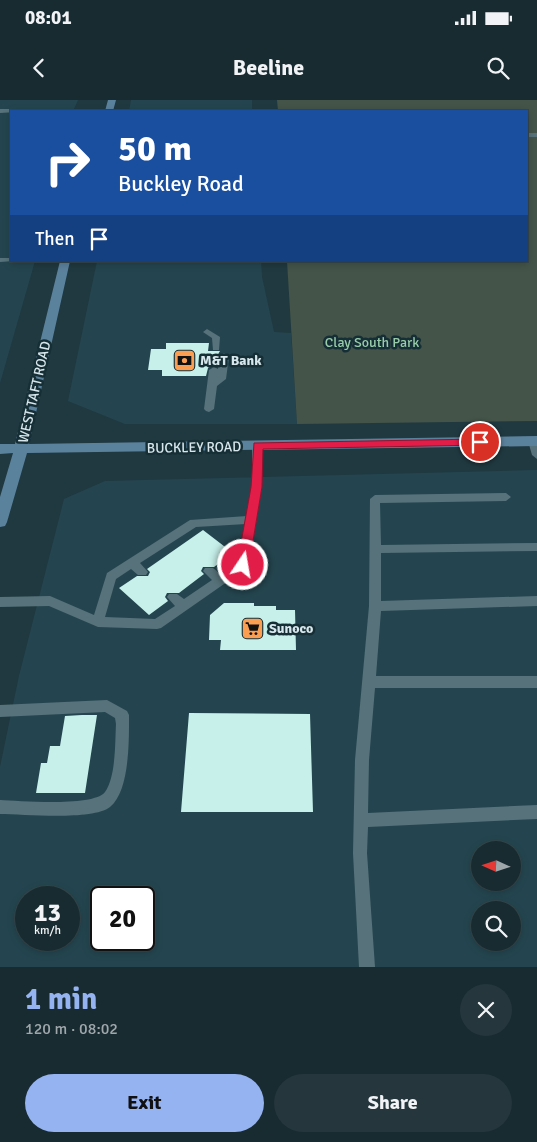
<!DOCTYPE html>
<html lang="en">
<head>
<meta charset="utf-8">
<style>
  body { margin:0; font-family:Signika,sans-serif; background:#25373c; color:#f1f3f6; height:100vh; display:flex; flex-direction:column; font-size:19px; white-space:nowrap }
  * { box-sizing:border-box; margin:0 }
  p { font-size:16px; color:#9fa7ab }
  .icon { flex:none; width:28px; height:28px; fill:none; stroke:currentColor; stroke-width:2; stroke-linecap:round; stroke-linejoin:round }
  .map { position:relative; height:867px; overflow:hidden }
  .drawer { display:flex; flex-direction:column; background:#182b30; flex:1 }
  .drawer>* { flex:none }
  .hud { position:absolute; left:10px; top:10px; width:518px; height:152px; border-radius:0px; box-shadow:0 2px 8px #0003,0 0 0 1px #36474c; background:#1a4fa0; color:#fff; overflow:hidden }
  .needle { width:32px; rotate:273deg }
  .fabs { position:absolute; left:471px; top:741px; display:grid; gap:10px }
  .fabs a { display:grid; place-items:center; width:50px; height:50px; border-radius:50%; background:#182b30; box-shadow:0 2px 8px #0003,0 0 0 1px #36474c; font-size:25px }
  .speed { position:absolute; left:15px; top:786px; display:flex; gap:10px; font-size:25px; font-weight:700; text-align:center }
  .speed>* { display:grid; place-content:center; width:65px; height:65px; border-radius:50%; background:#182b30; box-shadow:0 2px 8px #0003,0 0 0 1px #36474c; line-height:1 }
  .speed small { font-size:12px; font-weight:400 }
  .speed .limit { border:2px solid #111; border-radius:8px; background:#fff; color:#111 }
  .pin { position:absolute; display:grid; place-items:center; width:42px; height:42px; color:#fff; margin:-21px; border:2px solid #fff; border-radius:50%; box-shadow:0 1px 5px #0007 }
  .me { position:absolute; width:55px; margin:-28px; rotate:12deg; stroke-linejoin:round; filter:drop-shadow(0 0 4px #0008) }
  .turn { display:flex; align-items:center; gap:18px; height:105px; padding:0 25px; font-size:22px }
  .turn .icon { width:65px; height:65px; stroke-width:2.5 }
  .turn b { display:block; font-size:35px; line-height:42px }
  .then { display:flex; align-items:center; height:48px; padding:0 25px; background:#0003; gap:10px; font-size:19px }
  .round { display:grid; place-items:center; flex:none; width:52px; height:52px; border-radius:26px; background:#25373c }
  .head { display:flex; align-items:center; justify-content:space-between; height:85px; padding:0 25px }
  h1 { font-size:30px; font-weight:800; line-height:38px; color:#95b2f1 }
  .primary-button { display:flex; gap:10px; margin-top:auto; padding:10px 25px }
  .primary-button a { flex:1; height:58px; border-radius:30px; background:#95b2f1; color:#111; font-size:20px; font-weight:800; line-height:58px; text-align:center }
  .primary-button a+a { background:#25373c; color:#f1f3f6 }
  .status { display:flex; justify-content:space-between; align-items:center; height:35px; padding:0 25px; background:#182b30; direction:ltr }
  .status svg { height:14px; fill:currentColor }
  header { display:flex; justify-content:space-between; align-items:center; height:65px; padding:0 25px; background:#182b30; font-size:22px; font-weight:800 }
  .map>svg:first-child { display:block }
</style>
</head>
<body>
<div class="status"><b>08:01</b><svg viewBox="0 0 49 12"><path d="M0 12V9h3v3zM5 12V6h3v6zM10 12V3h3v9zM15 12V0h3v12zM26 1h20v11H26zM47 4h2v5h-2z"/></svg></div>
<header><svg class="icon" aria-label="back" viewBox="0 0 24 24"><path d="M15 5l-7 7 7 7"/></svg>Beeline<svg class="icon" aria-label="search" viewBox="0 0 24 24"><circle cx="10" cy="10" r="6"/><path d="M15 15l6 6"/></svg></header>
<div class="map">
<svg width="537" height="867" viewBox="0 0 537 867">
  <rect width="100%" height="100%" fill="#203940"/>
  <path fill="#24454f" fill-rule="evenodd" d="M 0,0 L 78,0 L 73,11 L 11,11 L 11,161 L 35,161 L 0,283 Z
    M 131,0 L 252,0 L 252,11 L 129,11 Z
    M 97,161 L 261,161 L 262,177 L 274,232 L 291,233 L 297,324 L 125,324 L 68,301 Z
    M 537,370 L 537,867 L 0,867 L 0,667 L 19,576 L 64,399 L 105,381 ZM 480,750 L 512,750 L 512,782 L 480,782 ZM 26,798 L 69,798 L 69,840 L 26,840 ZM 101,798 L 144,798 L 144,840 L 101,840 ZM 480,810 L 512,810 L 512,842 L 480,842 Z"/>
  <path fill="#445449" d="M 277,0 L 537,0 L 537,321 L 297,324 L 287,161 L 526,161 L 526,11 L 278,11 Z"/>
  <path fill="#c7f0ea" d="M 166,243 L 209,243 L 208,251 L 220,251 L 217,256 L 216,266 L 213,265 L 208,268 L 206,276 L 162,276 L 162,270 L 148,270 L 151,249 L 166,249 Z
    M 203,430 L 233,453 L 214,467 L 203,467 L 201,471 L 204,474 L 179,493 L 167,493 L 165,497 L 168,501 L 149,515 L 119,488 L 137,476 L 148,476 L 150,472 L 147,469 Z
    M 224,503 L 254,503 L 254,506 L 276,506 L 276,510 L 295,510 L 296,550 L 220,550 L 221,540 L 209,540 L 210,515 Z
    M 189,613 L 310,614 L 313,712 L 181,712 Z
    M 82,615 L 97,615 L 85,693 L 36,693 L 41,663 L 47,663 L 50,646 L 60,646 L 65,616 Z"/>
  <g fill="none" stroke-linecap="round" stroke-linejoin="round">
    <path fill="#57727a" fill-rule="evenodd" d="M 0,9 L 30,9 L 33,11 L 0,13 Z
      M 526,33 L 537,33 L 537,37 L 526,37 Z
      M 0,158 L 11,158 L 11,161 L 14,161 L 0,162 Z
      M 207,229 L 220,237 L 219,250 L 213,250 L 212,238 L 203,232 Z
      M 224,253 L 229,256 L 226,279 L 217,286 L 214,309 L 209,312 L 206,311 L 204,309 L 209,270 L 214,267 L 218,269 L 219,256 Z
      M 533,338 L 537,339 L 537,359 L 532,355 L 528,341 Z
      M 257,343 L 262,346 L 262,387 L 249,465 L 247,468 L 161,528 L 157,529 L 98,527 L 49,506 L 0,507 L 0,497 L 50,496 L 94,515 L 107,473 L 190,420 L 247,416 L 252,387 L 252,346 ZM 246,424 L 238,463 L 221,474 L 213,468 L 205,468 L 203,471 L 212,480 L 184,499 L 177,494 L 169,494 L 167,497 L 175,506 L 155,519 L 105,517 L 116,479 L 131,469 L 138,475 L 146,475 L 148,472 L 140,463 L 196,427 Z
      M 506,393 L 511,397 L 506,401 L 380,403 L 381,445 L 537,443 L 537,451 L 381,453 L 381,501 L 537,496 L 537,506 L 381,511 L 376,576 L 537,576 L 537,588 L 375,588 L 369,660 L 368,713 L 537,705 L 537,719 L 368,727 L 367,753 L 375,867 L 359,867 L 353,753 L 355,660 L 369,506 L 370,399 L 375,395 Z
      M 107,600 L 127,611 L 129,615 C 129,639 130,691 110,707 C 92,721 24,714 0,714 L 0,700 C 20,701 94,707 105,692 C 116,677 115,642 116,624 L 115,618 L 105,612 L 0,617 L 0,605 Z"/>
    <path fill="#5b829d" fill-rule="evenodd" d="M 108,0 L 116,0 L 113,11 L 105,11 Z
      M 60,161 L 70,161 L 29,344 L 537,336 L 537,346 L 27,353 L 7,422 L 5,426 L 0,427 L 0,397 L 13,353 L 0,354 L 0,344 L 15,344 Z"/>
  </g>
  <path fill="#e11d48" stroke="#92132f" d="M 480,339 L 486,342 L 484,345 L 263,349 L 262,387 L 249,465 L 243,470 L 237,465 L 251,387 L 254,343 Z"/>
  <defs>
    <symbol id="bank-square" viewBox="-11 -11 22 22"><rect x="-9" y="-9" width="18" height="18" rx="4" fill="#fc9e52" stroke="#162f36"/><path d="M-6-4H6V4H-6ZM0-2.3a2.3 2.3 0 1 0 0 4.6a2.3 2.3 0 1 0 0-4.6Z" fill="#111"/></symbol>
    <symbol id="supermarket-square" viewBox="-11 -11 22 22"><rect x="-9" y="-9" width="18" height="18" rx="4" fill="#fc9e52" stroke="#162f36"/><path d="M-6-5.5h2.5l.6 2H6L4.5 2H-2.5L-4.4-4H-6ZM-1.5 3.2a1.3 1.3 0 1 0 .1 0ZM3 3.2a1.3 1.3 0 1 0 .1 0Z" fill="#111"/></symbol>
  </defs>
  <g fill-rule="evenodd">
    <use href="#bank-square" x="172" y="248" width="25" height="25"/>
    <use href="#supermarket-square" x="240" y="516" width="25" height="25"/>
  </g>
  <g text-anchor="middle" stroke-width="5" stroke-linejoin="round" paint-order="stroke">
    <g font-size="14" fill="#99cca9" stroke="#162f36">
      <text x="372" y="247">Clay South Park</text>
    </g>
    <g font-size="14" font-weight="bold" fill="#d8e7eb" stroke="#162f36" text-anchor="start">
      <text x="200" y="265">M&amp;T Bank</text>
      <text x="269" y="533">Sunoco</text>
    </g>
    <g font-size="14" fill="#d8e7eb" stroke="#162f36">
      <text transform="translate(34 292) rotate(-77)" y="5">WEST TAFT ROAD</text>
      <text transform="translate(194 347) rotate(-1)" y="5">BUCKLEY ROAD</text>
    </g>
  </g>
</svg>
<div class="fabs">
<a><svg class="needle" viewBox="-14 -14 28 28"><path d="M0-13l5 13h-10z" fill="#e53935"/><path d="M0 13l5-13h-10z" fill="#9fa7ab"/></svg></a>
<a><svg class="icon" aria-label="search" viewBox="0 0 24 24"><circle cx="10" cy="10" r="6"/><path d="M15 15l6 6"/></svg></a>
</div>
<div class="speed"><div>13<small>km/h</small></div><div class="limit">20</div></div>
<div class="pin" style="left:480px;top:342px;background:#d93025"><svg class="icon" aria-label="arrive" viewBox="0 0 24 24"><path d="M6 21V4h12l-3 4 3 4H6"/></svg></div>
<svg class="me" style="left:243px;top:465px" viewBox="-20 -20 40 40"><circle r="17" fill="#e11d48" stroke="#fff" stroke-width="3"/><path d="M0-11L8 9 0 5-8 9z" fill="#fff"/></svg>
<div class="hud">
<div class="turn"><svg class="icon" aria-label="right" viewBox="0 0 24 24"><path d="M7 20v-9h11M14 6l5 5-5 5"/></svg><div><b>50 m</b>Buckley Road</div></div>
<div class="then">Then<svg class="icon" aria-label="arrive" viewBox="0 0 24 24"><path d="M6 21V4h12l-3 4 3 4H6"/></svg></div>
</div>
</div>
<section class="drawer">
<div class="head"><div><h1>1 min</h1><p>120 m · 08:02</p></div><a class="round"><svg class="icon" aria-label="close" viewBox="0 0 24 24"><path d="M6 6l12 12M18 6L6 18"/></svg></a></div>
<div class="primary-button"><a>Exit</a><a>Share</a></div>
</section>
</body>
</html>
